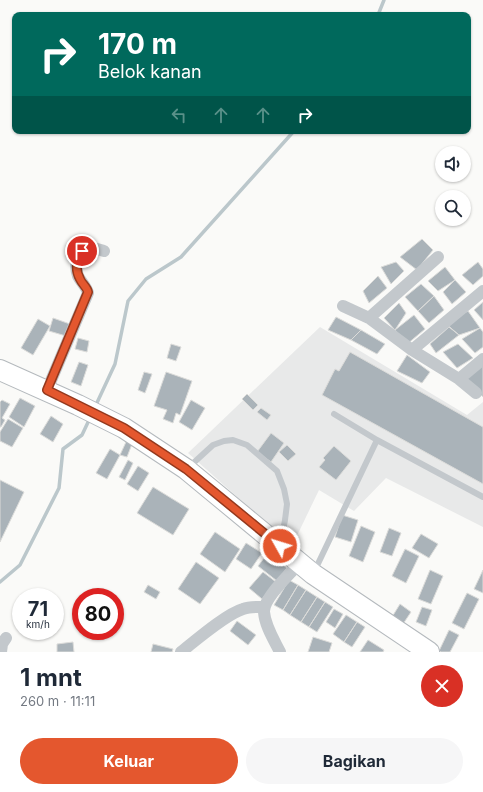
<!DOCTYPE html>
<html lang="id">
<head>
<meta charset="utf-8">
<style>
  body { margin:0; font-family:Inter,sans-serif; background:#f6f6f7; color:#1f2937; height:100vh; display:flex; flex-direction:column; font-size:15px; white-space:nowrap }
  * { box-sizing:border-box; margin:0 }
  p { font-size:13px; color:#747a83 }
  .icon { flex:none; width:22px; height:22px; fill:none; stroke:currentColor; stroke-width:2; stroke-linecap:round; stroke-linejoin:round }
  .map { position:relative; height:652px; overflow:hidden }
  .details { display:flex; flex-direction:column; background:#fff; flex:1 }
  .details>* { flex:none }
  .guide { position:absolute; left:12px; top:12px; width:459px; height:122px; border-radius:8px; box-shadow:0 1px 3px #0004; background:#00695c; color:#fff; overflow:hidden }
  .fabs { position:absolute; left:435px; top:146px; display:grid; gap:8px }
  .fabs a { display:grid; place-items:center; width:36px; height:36px; border-radius:50%; background:#fff; box-shadow:0 1px 3px #0004; font-size:20px }
  .speed { position:absolute; left:12px; top:588px; display:flex; gap:8px; font-size:20px; font-weight:700; text-align:center }
  .speed>* { display:grid; place-content:center; width:52px; height:52px; border-radius:50%; background:#fff; box-shadow:0 1px 3px #0004; line-height:1 }
  .speed small { font-size:10px; font-weight:400 }
  .speed .limit { border:6px solid #d22; background:#fff; color:#111 }
  .pin { position:absolute; display:grid; place-items:center; width:34px; height:34px; color:#fff; margin:-17px; border:2px solid #fff; border-radius:50%; box-shadow:0 1px 4px #0007 }
  .me { position:absolute; width:44px; margin:-22px; rotate:309deg; stroke-linejoin:round; filter:drop-shadow(0 0 3px #0008) }
  .turn { display:flex; align-items:center; gap:14px; height:84px; padding:0 20px; font-size:18px }
  .turn .icon { width:52px; height:52px; stroke-width:2.5 }
  .turn b { display:block; font-size:28px; line-height:34px }
  .lanes { display:flex; align-items:center; height:38px; padding:0 20px; background:#0003; justify-content:center; gap:20px; direction:ltr }
  .lanes .off { opacity:.35 }
  .round { display:grid; place-items:center; flex:none; width:42px; height:42px; border-radius:21px; background:#f6f6f7 }
  .headline { display:flex; align-items:center; justify-content:space-between; height:68px; padding:0 20px }
  h1 { font-size:24px; font-weight:700; line-height:30px }
  .action { display:flex; gap:8px; margin-top:auto; padding:8px 20px }
  .action a { flex:1; height:46px; border-radius:24px; background:#e4572e; color:#fff; font-size:16px; font-weight:700; line-height:46px; text-align:center }
  .action a+a { background:#f6f6f7; color:#1f2937 }
  .map>svg:first-child { display:block }
</style>
</head>
<body>
<div class="map">
<svg width="483" height="652" viewBox="0 0 483 652">
  <rect width="100%" height="100%" fill="#fafaf8"/>
  <path fill="#e8e9e9" d="M 320,327 L 467,415 L 483,402 L 483,527 L 386,478 L 354,511 L 319,490 L 292,546 L 188,453 Z"/>
  <g fill="none" stroke-linecap="round" stroke-linejoin="round">
    <path stroke="#bbc7cb" stroke-width="3.5" d="M 378,15 L 384,0
      M 95,407 L 115,364 L 128,301 L 146,279 L 181,257 L 294,131
      M 0,582 L 20,565 L 59,488 L 63,449 L 82,435 L 90,418"/>
  </g>
  <path fill="#aab3b9" stroke="#dcdcda" d="M 422,239 L 433,250 L 417,270 L 400,257 Z
    M 396,262 L 404,271 L 391,284 L 381,267 Z
    M 478,262 L 483,269 L 483,276 L 473,285 L 462,275 Z
    M 445,267 L 455,280 L 438,291 L 428,281 Z
    M 378,276 L 387,288 L 369,303 L 363,291 Z
    M 455,280 L 466,292 L 452,304 L 443,292 Z
    M 421,284 L 434,296 L 418,311 L 405,297 Z
    M 434,296 L 444,310 L 429,323 L 418,311 Z
    M 483,302 L 483,320 L 474,310 Z
    M 399,303 L 406,313 L 395,330 L 384,318 Z
    M 468,311 L 480,328 L 459,335 L 445,323 Z
    M 414,315 L 425,329 L 406,345 L 395,330 Z
    M 336,317 L 361,330 L 351,340 L 328,330 Z
    M 53,318 L 70,324 L 66,336 L 49,331 Z
    M 38,319 L 50,326 L 33,355 L 21,348 Z
    M 449,327 L 459,335 L 436,353 L 430,344 Z
    M 480,328 L 483,332 L 483,347 L 475,353 L 462,339 Z
    M 361,330 L 385,344 L 377,354 L 351,340 Z
    M 78,338 L 89,341 L 87,352 L 75,349 Z
    M 171,344 L 181,347 L 176,361 L 167,358 Z
    M 458,344 L 473,358 L 457,368 L 443,352 Z
    M 350,352 L 483,427 L 483,484 L 322,395 L 335,369 L 339,371 Z
    M 407,355 L 430,372 L 422,383 L 397,371 Z
    M 79,362 L 88,365 L 81,386 L 71,382 Z
    M 483,364 L 483,397 L 465,379 Z
    M 144,372 L 152,374 L 145,393 L 138,390 Z
    M 166,372 L 192,381 L 180,415 L 176,413 L 173,423 L 163,419 L 167,410 L 154,406 Z
    M 247,394 L 258,405 L 253,410 L 242,399 Z
    M 20,398 L 35,406 L 24,427 L 9,417 Z
    M 2,400 L 10,404 L 2,418 L 5,420 L 1,427 L 0,427 L 0,402 Z
    M 191,400 L 205,408 L 192,430 L 179,422 Z
    M 261,408 L 271,415 L 267,420 L 257,412 Z
    M 51,416 L 63,424 L 53,442 L 40,434 Z
    M 8,419 L 23,428 L 12,447 L 0,441 L 0,432 Z
    M 271,433 L 284,443 L 271,462 L 257,452 Z
    M 126,442 L 132,444 L 127,457 L 120,455 Z
    M 287,445 L 296,454 L 288,461 L 279,452 Z
    M 334,446 L 351,461 L 336,480 L 319,467 L 325,460 L 323,458 Z
    M 110,449 L 120,455 L 107,479 L 96,473 Z
    M 128,460 L 133,463 L 125,480 L 119,477 Z
    M 138,466 L 149,473 L 138,491 L 127,484 Z
    M 0,480 L 24,492 L 0,542 Z
    M 153,487 L 189,509 L 173,535 L 137,513 Z
    M 342,515 L 358,520 L 351,542 L 335,537 Z
    M 361,526 L 375,532 L 363,562 L 349,556 Z
    M 389,528 L 401,533 L 392,556 L 380,552 Z
    M 215,532 L 240,549 L 225,572 L 200,554 Z
    M 421,534 L 438,544 L 429,558 L 412,548 Z
    M 246,543 L 262,553 L 251,569 L 236,559 Z
    M 405,549 L 419,556 L 406,583 L 392,576 Z
    M 268,553 L 287,568 L 277,581 L 258,566 Z
    M 196,562 L 219,578 L 200,604 L 178,589 Z
    M 430,570 L 443,576 L 431,604 L 418,599 Z
    M 483,570 L 483,593 L 474,589 Z
    M 263,572 L 276,582 L 262,599 L 249,588 Z
    M 289,580 L 298,585 L 283,610 L 274,605 Z
    M 148,585 L 160,592 L 156,599 L 144,592 Z
    M 298,585 L 306,590 L 290,615 L 283,610 Z
    M 306,590 L 317,597 L 301,622 L 290,615 Z
    M 467,593 L 479,599 L 464,629 L 452,623 Z
    M 317,597 L 325,602 L 309,627 L 301,622 Z
    M 325,602 L 333,607 L 317,632 L 309,627 Z
    M 400,604 L 411,612 L 403,624 L 392,617 Z
    M 422,607 L 432,610 L 426,626 L 416,622 Z
    M 334,609 L 343,614 L 335,628 L 326,622 Z
    M 346,615 L 357,622 L 344,642 L 333,634 Z
    M 237,621 L 256,635 L 248,645 L 230,631 Z
    M 357,622 L 365,627 L 352,647 L 344,642 Z
    M 449,630 L 459,635 L 450,652 L 441,652 L 439,651 Z
    M 313,637 L 332,643 L 329,652 L 308,652 Z
    M 368,640 L 384,650 L 383,652 L 360,652 Z
    M 73,642 L 74,652 L 57,652 L 57,644 Z
    M 153,644 L 173,649 L 172,652 L 151,652 Z"/>
  <g fill="none" stroke-linecap="round" stroke-linejoin="round">
    <defs>
      <path id="trunk" d="M 0,370 L 78,405 L 124,428 L 186,469 L 313,574 L 429,652"/>
    </defs>
    <use href="#trunk" stroke="#b4b9bd" stroke-width="22"/>
    <path stroke="#c3c8cc" stroke-width="6" d="M 334,414 L 377,440
      M 189,467 L 213,445 L 224,441 L 233,440 L 247,445 L 277,471 L 284,489 L 287,504 L 285,520 L 281,542
      M 315,570 L 377,440 L 483,497"/>
    <path stroke="#c3c8cc" stroke-width="12" d="M 343,306 L 369,318 L 412,350 L 459,379 L 476,393
      M 369,318 L 438,257
      M 412,350 L 483,291
      M 459,379 L 483,359
      M 47,390 L 88,293 C 86,286 81,282 78,276 C 74,265 77,248 91,248 C 96,248 100,250 104,251
      M 1,652 L 2,644 L 6,638
      M 181,652 C 195,641 226,614 243,609 C 250,606 257,607 264,607
      M 280,652 C 274,640 265,626 264,612 C 263,599 290,573 300,563"/>
    <use href="#trunk" stroke="#fff" stroke-width="20"/>
  </g>
  <g fill="none" stroke-linecap="round" stroke-linejoin="round">
    <defs>
      <path id="route" d="M 82,251 C 76,259 75,270 80,279 C 82,284 87,287 88,292 L 47,390 L 124,428 L 186,469 L 280,546"/>
    </defs>
    <use href="#route" stroke="#94391e" stroke-width="10"/>
    <use href="#route" stroke="#e4572e" stroke-width="7"/>
  </g>
</svg>
<div class="fabs">
<a><svg class="icon" aria-label="sound" viewBox="0 0 24 24"><path d="M4 9h4l5-4v14l-5-4H4zM17 9q2 3 0 6"/></svg></a>
<a><svg class="icon" aria-label="search" viewBox="0 0 24 24"><circle cx="10" cy="10" r="6"/><path d="M15 15l6 6"/></svg></a>
</div>
<div class="speed"><div>71<small>km/h</small></div><div class="limit">80</div></div>
<div class="pin" style="left:82px;top:251px;background:#d93025"><svg class="icon" aria-label="arrive" viewBox="0 0 24 24"><path d="M6 21V4h12l-3 4 3 4H6"/></svg></div>
<svg class="me" style="left:280px;top:546px" viewBox="-20 -20 40 40"><circle r="17" fill="#e4572e" stroke="#fff" stroke-width="3"/><path d="M0-11L8 9 0 5-8 9z" fill="#fff"/></svg>
<div class="guide">
<div class="turn"><svg class="icon" aria-label="right" viewBox="0 0 24 24"><path d="M7 20v-9h11M14 6l5 5-5 5"/></svg><div><b>170 m</b>Belok kanan</div></div>
<div class="lanes"><svg class="icon off" aria-label="left" viewBox="0 0 24 24"><path d="M17 20v-9H6M10 6l-5 5 5 5"/></svg><svg class="icon off" aria-label="ahead" viewBox="0 0 24 24"><path d="M12 20V5M6 11l6-6 6 6"/></svg><svg class="icon off" aria-label="ahead" viewBox="0 0 24 24"><path d="M12 20V5M6 11l6-6 6 6"/></svg><svg class="icon" aria-label="right" viewBox="0 0 24 24"><path d="M7 20v-9h11M14 6l5 5-5 5"/></svg></div>
</div>
</div>
<section class="details">
<div class="headline"><div><h1>1 mnt</h1><p>260 m · 11:11</p></div><a class="round" style="background:#d93025;color:#fff"><svg class="icon" aria-label="close" viewBox="0 0 24 24"><path d="M6 6l12 12M18 6L6 18"/></svg></a></div>
<div class="action"><a>Keluar</a><a>Bagikan</a></div>
</section>
</body>
</html>
